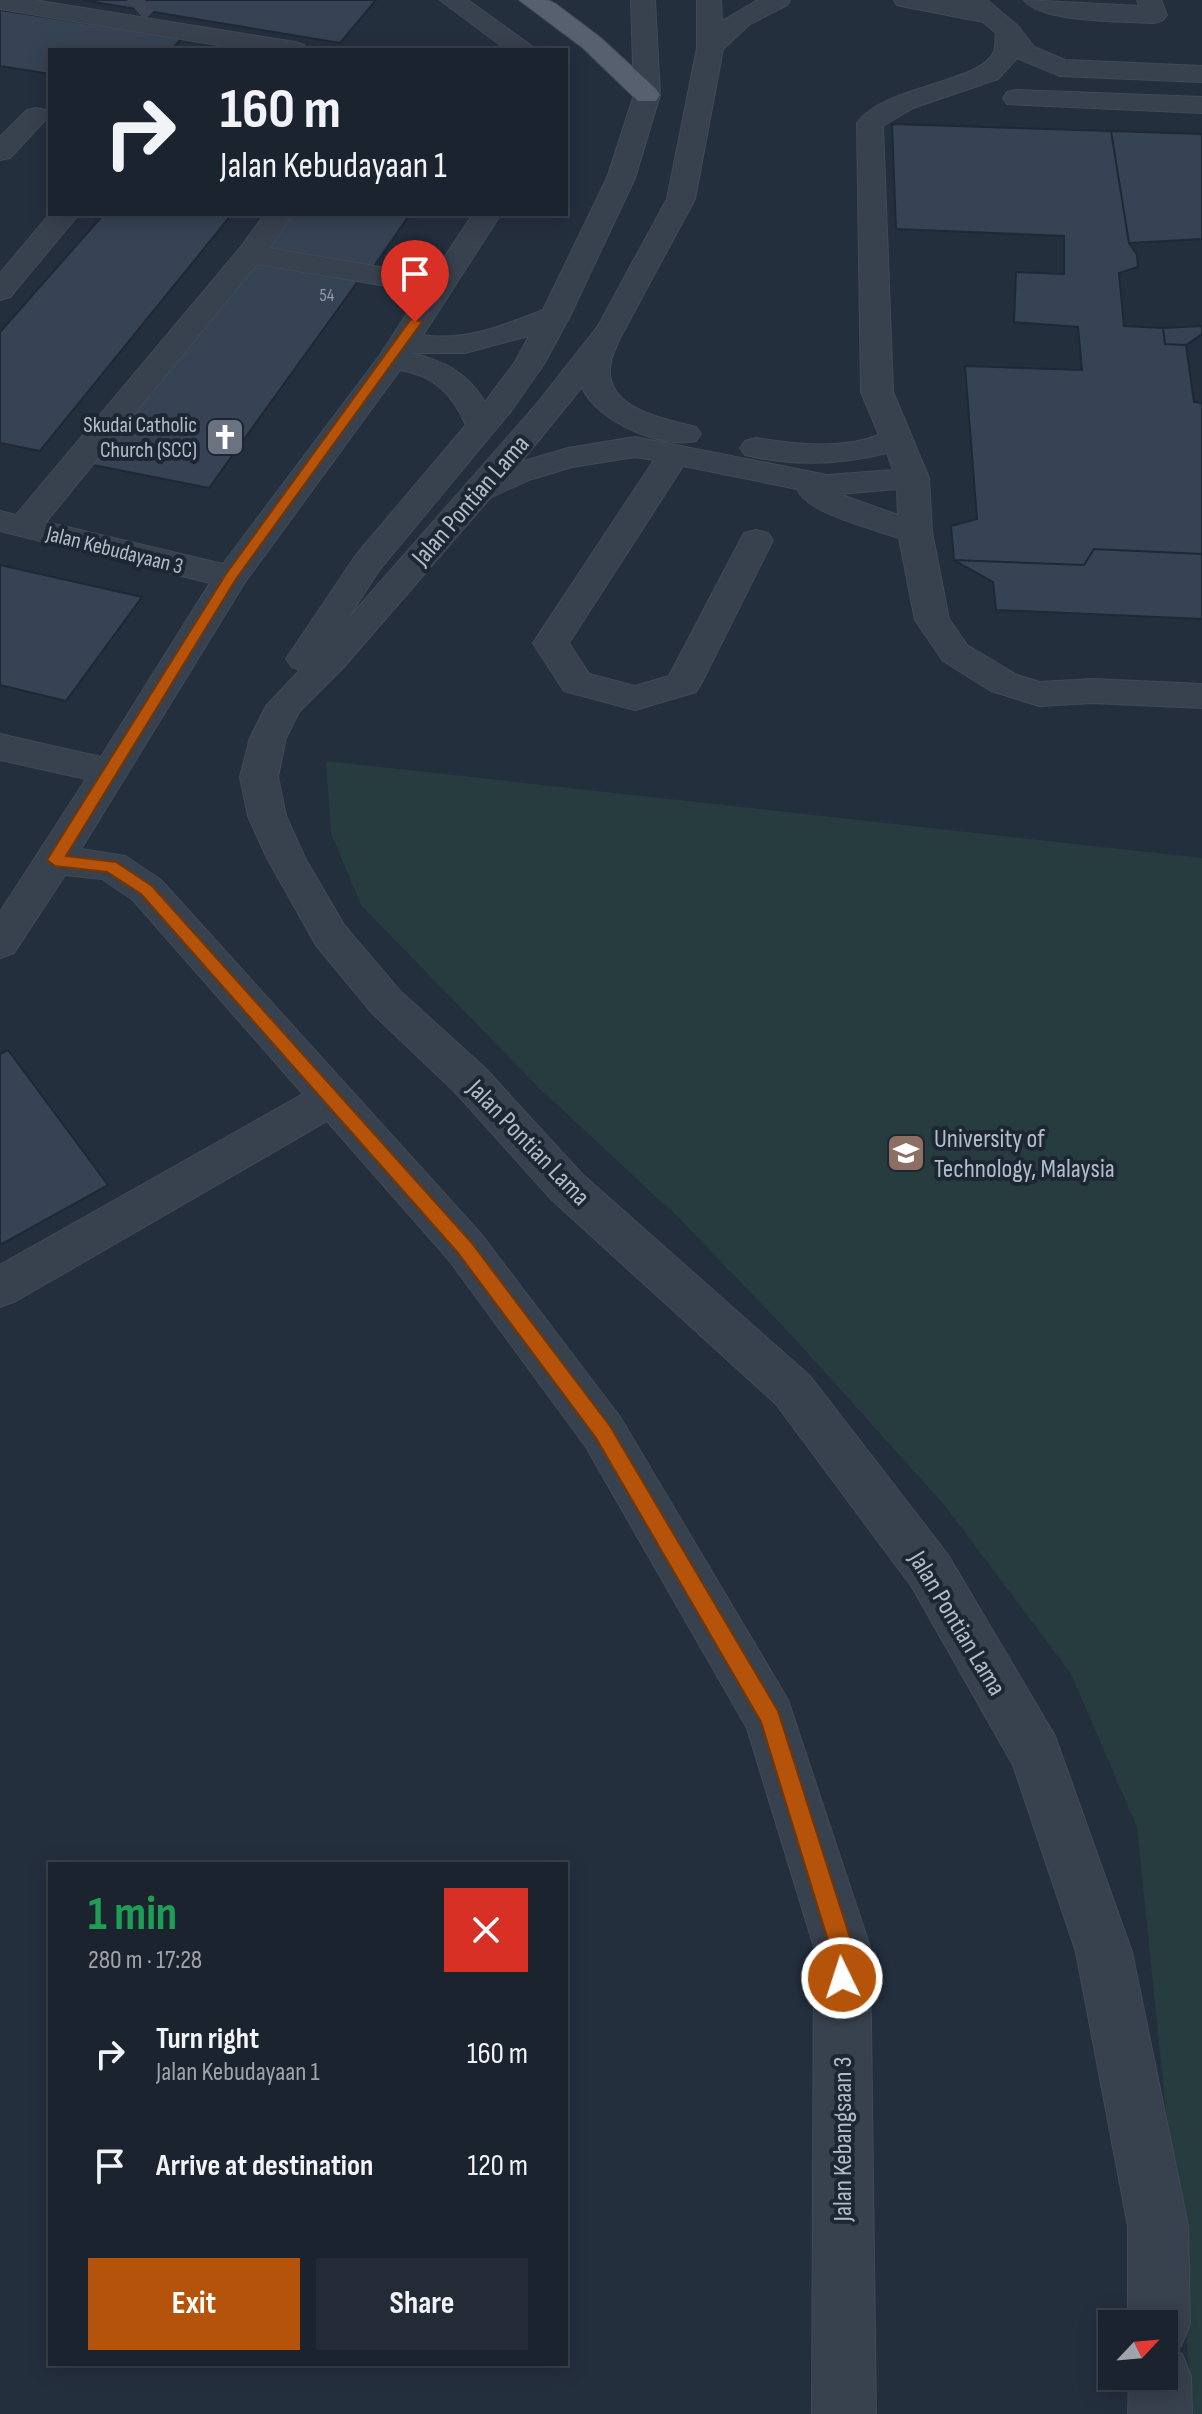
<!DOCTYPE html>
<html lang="en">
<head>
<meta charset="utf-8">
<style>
  body { margin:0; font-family:"Sofia Sans Condensed",sans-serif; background:#242b36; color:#f1f3f6; height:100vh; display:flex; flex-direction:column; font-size:30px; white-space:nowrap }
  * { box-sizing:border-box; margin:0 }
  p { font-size:26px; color:#a0a4aa }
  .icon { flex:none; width:44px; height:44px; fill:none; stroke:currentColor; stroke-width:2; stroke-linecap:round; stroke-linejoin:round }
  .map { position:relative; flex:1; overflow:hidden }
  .details { position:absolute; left:48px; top:1862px; width:520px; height:504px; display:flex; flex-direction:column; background:#1b232e; border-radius:0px; box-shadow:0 4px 20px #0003,0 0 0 2px #39404a }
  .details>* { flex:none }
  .banner { position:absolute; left:48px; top:48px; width:520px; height:168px; border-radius:0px; box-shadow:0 4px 20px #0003,0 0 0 2px #39404a; background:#1b232e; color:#f1f3f6; overflow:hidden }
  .needle { width:52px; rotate:64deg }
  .buttons { position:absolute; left:1098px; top:2310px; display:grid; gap:16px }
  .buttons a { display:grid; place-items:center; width:80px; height:80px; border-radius:0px; background:#1b232e; box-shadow:0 4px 20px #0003,0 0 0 2px #39404a; font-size:40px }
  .pin { position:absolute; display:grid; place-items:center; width:68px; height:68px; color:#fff; margin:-82px -34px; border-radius:50% 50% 50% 0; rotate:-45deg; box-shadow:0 0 8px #0007 }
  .pin .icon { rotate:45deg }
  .me { position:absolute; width:88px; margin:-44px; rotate:356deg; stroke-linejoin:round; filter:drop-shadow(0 0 6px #0008) }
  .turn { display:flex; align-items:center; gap:28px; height:168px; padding:0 40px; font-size:36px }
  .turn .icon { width:104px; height:104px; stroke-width:2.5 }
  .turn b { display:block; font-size:56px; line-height:68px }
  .round { display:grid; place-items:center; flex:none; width:84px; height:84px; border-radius:0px; background:#242b36 }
  .summary { display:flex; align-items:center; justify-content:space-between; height:136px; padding:0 40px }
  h1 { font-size:48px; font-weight:700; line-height:60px; color:#1e9e55 }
  .cta { display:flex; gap:16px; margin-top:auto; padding:16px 40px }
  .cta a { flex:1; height:92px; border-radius:0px; background:#b45309; color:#fff; font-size:32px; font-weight:700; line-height:92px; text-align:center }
  .cta a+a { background:#242b36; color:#f1f3f6 }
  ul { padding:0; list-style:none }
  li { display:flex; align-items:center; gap:24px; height:112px; padding:0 40px }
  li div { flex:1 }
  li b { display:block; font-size:30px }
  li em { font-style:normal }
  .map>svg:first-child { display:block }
</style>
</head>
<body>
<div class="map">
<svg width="1202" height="2414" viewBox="0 0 1202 2414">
  <rect width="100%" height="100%" fill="#242f3e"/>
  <path fill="#263c3f" d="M 326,761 L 1202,858 L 1202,2414 L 1192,2414 L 1179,2239 L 1137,1827 L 1071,1674 L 946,1507 L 796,1340 L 680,1219 L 539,1088 L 361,905 L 331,833 Z"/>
  <path fill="#364354" stroke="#1f2835" stroke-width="2" d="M 82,0 L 376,0 L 340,43 Z
    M 0,10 L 182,38 L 171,50 L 50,50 L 50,74 L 0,66 Z
    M 892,124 L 1111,131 L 1129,243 L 1137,255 L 1138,267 L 1119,273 L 1124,326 L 1163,328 L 1165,344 L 1186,345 L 1194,402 L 1202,403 L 1202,554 L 1094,549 L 1084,565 L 954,560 L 951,526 L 977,519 L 965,366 L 1082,370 L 1078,327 L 1014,322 L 1016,272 L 1064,274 L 1064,236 L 896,229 Z
    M 1111,131 L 1202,134 L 1202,239 L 1129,243 Z
    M 104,214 L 232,214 L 40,451 L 0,443 L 0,332 Z
    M 288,214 L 410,214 L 373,268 L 262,249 Z
    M 250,257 L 361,277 L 209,488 L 88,464 Z
    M 1202,326 L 1202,334 L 1186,345 L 1165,344 L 1163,328 Z
    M 1094,549 L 1202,554 L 1202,619 L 996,610 L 993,582 L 954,560 L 1084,565 Z
    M 0,565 L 142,597 L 66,701 L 0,685 Z
    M 8,1050 L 108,1185 L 0,1245 L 0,1054 Z"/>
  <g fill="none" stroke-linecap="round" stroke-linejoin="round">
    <path stroke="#3a4453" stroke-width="28" stroke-dasharray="28 14" stroke-linecap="butt" d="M 135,9 L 145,0"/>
    <defs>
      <path id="minor" d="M 0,0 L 34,0 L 295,42 L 304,45 L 308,50 L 248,50 L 0,9 Z
        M 440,0 L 468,0 L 537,50 L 507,50 Z
        M 631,0 L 655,0 L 660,95 L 635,178 L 570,316 L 544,364 L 511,411 L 380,569 L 347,620 L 535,406 L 598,326 L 667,199 L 697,48 L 697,0 L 721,0 L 722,21 L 758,0 L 790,0 L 787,5 L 750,24 L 723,49 L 695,199 L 620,338 C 617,346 612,354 611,362 C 601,408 663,419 696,427 L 701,434 L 696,441 C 662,449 596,421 582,387 L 521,462 L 568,448 L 635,437 L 827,475 L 893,470 L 887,453 C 840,465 791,466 745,455 L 740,448 L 745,441 L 756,438 C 795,444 842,450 879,435 L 861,392 L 857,123 C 882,86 981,83 994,52 C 996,47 995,39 996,33 L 983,22 L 906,7 L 897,5 L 894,0 L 987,0 L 1018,26 L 1034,47 L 1065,60 L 1202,66 L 1202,82 L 1060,76 L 1017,58 L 998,79 L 913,108 L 883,126 L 893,392 L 929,478 L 932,532 L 949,619 L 967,645 L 1017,675 L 1040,682 L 1093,679 L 1202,684 L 1202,708 L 1093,703 L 1039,706 L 991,691 L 943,661 L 915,620 L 899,538 C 874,529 806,513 797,489 L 683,466 L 569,643 L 589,674 L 635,686 L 669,676 L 744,533 L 756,530 L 768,533 L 773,540 L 701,684 L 696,692 L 635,710 L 564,691 L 533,643 L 654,460 L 635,457 L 572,467 L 529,480 L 491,497 L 343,668 L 299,712 L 286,738 L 278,777 L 286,816 L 305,858 L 344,925 L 400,991 L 485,1068 L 582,1174 L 810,1376 L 948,1555 L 1055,1736 L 1132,1952 L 1188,2226 L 1190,2324 L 1181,2346 L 1172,2350 L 1182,2354 L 1191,2376 L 1192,2414 L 1128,2414 L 1129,2376 L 1164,2376 L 1164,2324 L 1128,2324 L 1128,2226 L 1076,1952 L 1013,1765 L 912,1587 L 776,1404 L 552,1200 L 455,1092 L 372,1013 L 316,945 L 267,858 L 248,816 L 240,777 L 250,738 L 266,706 L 300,670 L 292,667 L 286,659 L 356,555 L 466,425 C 452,394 434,375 400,370 L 245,582 L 81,849 L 125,856 L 161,880 L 481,1234 L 620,1417 L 788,1700 L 870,1947 L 876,2414 L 812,2414 L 814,1947 L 747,1728 L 586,1447 L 449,1260 L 327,1121 L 16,1301 L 0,1307 L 0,1265 L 303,1094 L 133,900 L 102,879 L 65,875 L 14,953 L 0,958 L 0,912 L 86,779 L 0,760 L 0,734 L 101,757 L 210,583 L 0,531 L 0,511 L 16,515 L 240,248 L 265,214 L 293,214 L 269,248 L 432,276 L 473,214 L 501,214 L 423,335 C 464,342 505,325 543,310 L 607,178 L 634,95 ZM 257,264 L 421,292 L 380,355 L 223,564 L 46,522 ZM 529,336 L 515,362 L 485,402 C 467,372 444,361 411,353 L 465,353 ZM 897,489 L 898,515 L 839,494 Z
        M 1024,0 L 1139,6 L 1137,0 L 1161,0 L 1167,15 L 1163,20 L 1154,23 C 1126,21 1040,23 1024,0 Z
        M 1016,90 L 1202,97 L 1202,113 L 1007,104 L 1003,98 L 1007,92 Z
        M 36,108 L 45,110 L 49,116 L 10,158 L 0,160 L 0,137 L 27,110 Z
        M 50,214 L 79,214 L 10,297 L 0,300 L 0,273 Z"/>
      <path id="major" d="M 519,0 L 548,0 L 556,4 L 601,38 L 656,89 L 660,95 L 656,101 L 638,101 L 583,48 Z"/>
    </defs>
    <use href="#minor" stroke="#414a57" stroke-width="2"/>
    <use href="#major" stroke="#414a57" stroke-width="2"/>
    <use href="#minor" fill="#38414e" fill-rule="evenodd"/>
    <use href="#major" fill="#56606e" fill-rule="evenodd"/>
  </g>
  <path fill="#b45309" stroke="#753606" stroke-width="2" d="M 411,319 L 422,322 L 236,579 L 66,856 L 116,862 L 152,886 L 471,1242 L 610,1426 L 778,1711 L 853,1947 L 853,1978 L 850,1987 L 842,1990 L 834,1987 L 830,1978 L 830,1947 L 761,1722 L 596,1438 L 458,1253 L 141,894 L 107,872 L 55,866 L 47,860 L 226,574 Z"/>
  <defs>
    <symbol id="church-square" viewBox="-11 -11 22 22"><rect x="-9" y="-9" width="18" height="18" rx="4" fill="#6b7280" stroke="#1d2633"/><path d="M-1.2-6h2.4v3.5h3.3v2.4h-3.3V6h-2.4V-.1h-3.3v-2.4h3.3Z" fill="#fff"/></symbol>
    <symbol id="university-square" viewBox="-11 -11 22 22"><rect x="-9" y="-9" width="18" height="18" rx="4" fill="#8d6e63" stroke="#1d2633"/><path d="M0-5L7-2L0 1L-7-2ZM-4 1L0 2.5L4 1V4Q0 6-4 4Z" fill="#fff"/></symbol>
  </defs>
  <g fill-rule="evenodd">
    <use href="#church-square" x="203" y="415" width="44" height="44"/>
    <use href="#university-square" x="884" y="1131" width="44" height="44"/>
  </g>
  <g text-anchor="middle" stroke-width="8" stroke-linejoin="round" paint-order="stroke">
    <g font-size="18" fill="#929caa">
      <text x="327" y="301">54</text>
    </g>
    <g font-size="22" fill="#b4bcc9" stroke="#1d2633" text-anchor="end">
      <text x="197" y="432">Skudai Catholic<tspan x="197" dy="25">Church (SCC)</tspan></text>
    </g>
    <g font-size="22" fill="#b4bcc9" stroke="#1d2633">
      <text transform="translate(115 549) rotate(14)" y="8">Jalan Kebudayaan 3</text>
    </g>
    <g font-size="26" fill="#b4bcc9" stroke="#1d2633">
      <text transform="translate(470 500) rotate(-49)" y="9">Jalan Pontian Lama</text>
      <text transform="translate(529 1142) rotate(46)" y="9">Jalan Pontian Lama</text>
      <text transform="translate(958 1623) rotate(59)" y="9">Jalan Pontian Lama</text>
      <text transform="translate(842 2139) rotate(-90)" y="9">Jalan Kebangsaan 3</text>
    </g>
    <g font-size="26" fill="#b4bcc9" stroke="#1d2633" text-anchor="start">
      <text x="934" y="1147">University of<tspan x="934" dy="30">Technology, Malaysia</tspan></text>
    </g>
  </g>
</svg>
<div class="buttons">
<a><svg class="needle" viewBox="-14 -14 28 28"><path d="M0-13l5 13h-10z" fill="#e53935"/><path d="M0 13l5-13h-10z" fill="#a0a4aa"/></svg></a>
</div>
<div class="pin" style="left:415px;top:322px;background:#d93025"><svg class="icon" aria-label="arrive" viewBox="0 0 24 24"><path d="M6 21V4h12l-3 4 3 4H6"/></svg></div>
<svg class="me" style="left:842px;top:1978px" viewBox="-20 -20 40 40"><circle r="17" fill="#b45309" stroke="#fff" stroke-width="3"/><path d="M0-11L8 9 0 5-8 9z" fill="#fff"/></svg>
<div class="banner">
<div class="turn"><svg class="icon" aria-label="right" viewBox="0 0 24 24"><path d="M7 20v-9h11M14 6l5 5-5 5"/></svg><div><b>160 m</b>Jalan Kebudayaan 1</div></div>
</div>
<section class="details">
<div class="summary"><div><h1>1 min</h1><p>280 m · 17:28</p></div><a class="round" style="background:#d93025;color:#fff"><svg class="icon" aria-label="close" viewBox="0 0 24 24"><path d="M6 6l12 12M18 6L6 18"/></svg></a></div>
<ul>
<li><svg class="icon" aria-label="right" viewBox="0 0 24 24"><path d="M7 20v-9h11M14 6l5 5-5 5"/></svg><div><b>Turn right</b><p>Jalan Kebudayaan 1</p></div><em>160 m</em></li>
<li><svg class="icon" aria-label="arrive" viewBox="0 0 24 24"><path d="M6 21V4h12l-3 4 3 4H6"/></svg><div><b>Arrive at destination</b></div><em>120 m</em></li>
</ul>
<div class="cta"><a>Exit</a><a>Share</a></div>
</section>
</div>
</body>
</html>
